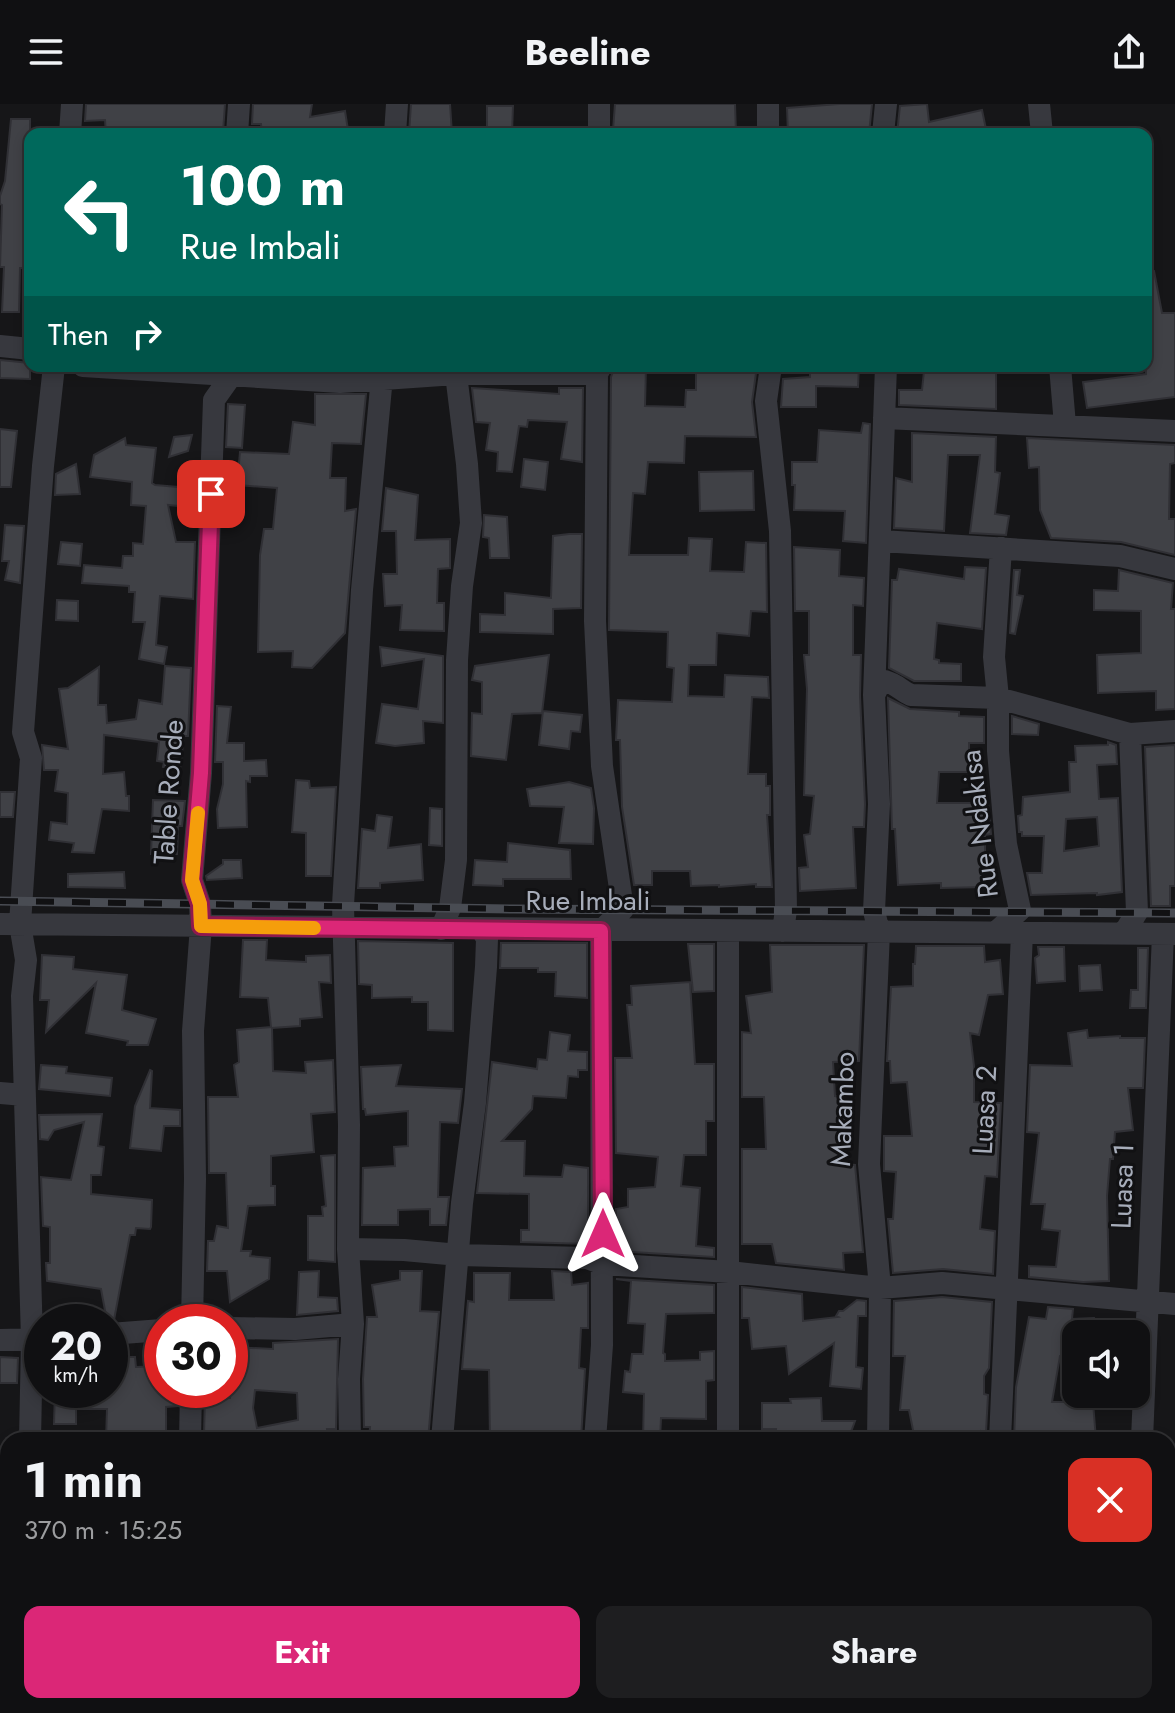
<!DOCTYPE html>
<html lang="en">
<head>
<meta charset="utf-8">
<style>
  body { margin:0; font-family:Jost,sans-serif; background:#1e1e20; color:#f1f3f6; height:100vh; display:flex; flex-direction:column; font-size:30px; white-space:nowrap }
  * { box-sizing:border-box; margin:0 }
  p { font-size:26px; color:#9c9d9f }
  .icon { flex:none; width:44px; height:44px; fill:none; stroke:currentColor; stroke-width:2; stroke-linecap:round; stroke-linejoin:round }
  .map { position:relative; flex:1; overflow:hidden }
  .panel { position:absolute; left:0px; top:1328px; width:1176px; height:282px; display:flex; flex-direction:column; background:#101012; border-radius:24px 24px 0 0; box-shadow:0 4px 12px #0003,0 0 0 2px #303032 }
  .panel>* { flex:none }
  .hud { position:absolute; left:24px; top:24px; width:1128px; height:244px; border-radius:16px; box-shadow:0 4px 12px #0003,0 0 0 2px #303032; background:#00695c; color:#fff; overflow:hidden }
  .buttons { position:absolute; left:1062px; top:1216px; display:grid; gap:16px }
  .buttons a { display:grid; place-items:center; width:88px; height:88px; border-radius:16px; background:#101012; box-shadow:0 4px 12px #0003,0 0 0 2px #303032; font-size:40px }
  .speed { position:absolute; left:24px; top:1200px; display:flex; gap:16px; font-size:40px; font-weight:700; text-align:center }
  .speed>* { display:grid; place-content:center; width:104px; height:104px; border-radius:50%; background:#101012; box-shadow:0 4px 12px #0003,0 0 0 2px #303032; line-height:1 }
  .speed small { font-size:20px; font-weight:400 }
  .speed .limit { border:12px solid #d22; background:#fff; color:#111 }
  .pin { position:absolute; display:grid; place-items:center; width:68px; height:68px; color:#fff; margin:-34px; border-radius:16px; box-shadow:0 4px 12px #0006 }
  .me { position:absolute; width:88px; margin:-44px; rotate:0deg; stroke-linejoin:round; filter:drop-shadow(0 0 6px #0008) }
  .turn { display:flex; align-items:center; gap:28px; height:168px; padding:0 24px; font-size:36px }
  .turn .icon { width:104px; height:104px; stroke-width:2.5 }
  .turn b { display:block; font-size:56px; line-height:68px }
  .then { display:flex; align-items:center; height:76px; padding:0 24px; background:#0003; gap:16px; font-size:30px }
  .round { display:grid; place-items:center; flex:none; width:84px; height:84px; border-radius:16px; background:#1e1e20 }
  .overview { display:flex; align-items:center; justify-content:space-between; height:136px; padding:0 24px }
  h1 { font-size:48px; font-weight:700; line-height:60px }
  .cta { display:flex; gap:16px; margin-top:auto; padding:16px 24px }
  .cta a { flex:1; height:92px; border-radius:16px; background:#db2777; color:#fff; font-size:32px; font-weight:700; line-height:92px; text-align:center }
  .cta a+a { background:#1e1e20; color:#f1f3f6 }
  header { display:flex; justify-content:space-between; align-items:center; height:104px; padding:0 24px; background:#101012; font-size:36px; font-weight:700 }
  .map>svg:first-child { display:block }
</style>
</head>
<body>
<header><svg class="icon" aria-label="menu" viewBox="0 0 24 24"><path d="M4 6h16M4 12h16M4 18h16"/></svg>Beeline<svg class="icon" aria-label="share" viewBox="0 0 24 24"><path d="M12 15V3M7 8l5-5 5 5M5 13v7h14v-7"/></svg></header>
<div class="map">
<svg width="1175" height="1609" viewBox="0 0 1175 1609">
  <rect width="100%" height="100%" fill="#161618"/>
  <path fill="#404146" stroke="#303035" stroke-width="2" fill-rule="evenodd" d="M 86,0 L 225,0 L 223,28 L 106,30 L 105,16 L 85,17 Z
    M 253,0 L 312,0 L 310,13 L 345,7 L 348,26 L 321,30 L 262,30 L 261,20 L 252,20 Z
    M 411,0 L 450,0 L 452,30 L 409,30 Z
    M 615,0 L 735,0 L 736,30 L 620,30 L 620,26 L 613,26 Z
    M 839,0 L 872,0 L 869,30 L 845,30 L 845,27 L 788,30 L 787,4 Z
    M 927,0 L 929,18 L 982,6 L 987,30 L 897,30 L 900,2 Z
    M 487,2 L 513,2 L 512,29 L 487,28 Z
    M 11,15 L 30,15 L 30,164 L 20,164 L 19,208 L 2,208 L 4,163 L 0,163 L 2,101 L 0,100 L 0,92 L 5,77 Z
    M 1154,167 L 1162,209 L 1175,209 L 1175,293 L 1087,304 L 1083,278 L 1146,270 L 1146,168 Z
    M 0,256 L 30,259 L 30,275 L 0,274 Z
    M 615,262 L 646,262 L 645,302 L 685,303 L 686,286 L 696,286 L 696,262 L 757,262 L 752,298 L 756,333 L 685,332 L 684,359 L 648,358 L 645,390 L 633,389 L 629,451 L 688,451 L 689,434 L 712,435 L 710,467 L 744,468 L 746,438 L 766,439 L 767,508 L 751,507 L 749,532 L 717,529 L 716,561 L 689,561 L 688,592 L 724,593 L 725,571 L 768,573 L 769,594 L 752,593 L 748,670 L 766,670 L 766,682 L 770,682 L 770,711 L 767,711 L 772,783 L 756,783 L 756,780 L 719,783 L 719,781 L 691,782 L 690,767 L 652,767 L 652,781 L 634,781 L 622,703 L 620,636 L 616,636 L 618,596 L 672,598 L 674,564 L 667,563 L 668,528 L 609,526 L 611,273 Z
    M 810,262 L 859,262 L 858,283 L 816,282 L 816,303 L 781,303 L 783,275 L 810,273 Z
    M 972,262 L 996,262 L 996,305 L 899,301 L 899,286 L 922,286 L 924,267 L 971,269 Z
    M 472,284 L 559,290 L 559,284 L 583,284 L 582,358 L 561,355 L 567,318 L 528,316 L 527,323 L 519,322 L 512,368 L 497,367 L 498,348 L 486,346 L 490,319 L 476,318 Z
    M 315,290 L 366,290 L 361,340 L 332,339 L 330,374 L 346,374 L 345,407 L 356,405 L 345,529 L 312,564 L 292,563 L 293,547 L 258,548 L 260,451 L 264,425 L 273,425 L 277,384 L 237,381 L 240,348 L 289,350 L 293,318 L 315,321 Z
    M 228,300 L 245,301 L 242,344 L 226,343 Z
    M 863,319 L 870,320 L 866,439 L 843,437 L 845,407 L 794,406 L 795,381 L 792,381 L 792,358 L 817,358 L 819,326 L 861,329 Z
    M 0,325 L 17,327 L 11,383 L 0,383 Z
    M 912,329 L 996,333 L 995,368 L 1000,369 L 995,410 L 1009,412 L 1006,431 L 970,429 L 980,351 L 948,351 L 944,427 L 894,424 L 896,374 L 912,378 Z
    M 192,331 L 188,347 L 169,353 L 174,333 Z
    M 125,334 L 126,341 L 156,344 L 152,379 L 155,381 L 190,384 L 188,403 L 168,401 L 176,438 L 195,438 L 193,495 L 160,492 L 156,541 L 167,543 L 164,560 L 139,555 L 145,518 L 133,518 L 135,488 L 129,488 L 129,482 L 82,479 L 84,461 L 122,464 L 123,452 L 133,452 L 133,439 L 143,440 L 146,402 L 131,401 L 132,378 L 90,373 L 94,351 Z
    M 1027,334 L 1175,341 L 1175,359 L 1170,360 L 1169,415 L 1175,415 L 1175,451 L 1121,438 L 1051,434 L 1040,406 L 1039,363 L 1029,364 Z
    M 524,355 L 548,358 L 545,386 L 521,383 Z
    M 76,360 L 80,390 L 55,391 L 56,370 Z
    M 753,367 L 754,406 L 700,407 L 699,368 Z
    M 386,384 L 418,391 L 415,436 L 450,435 L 450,464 L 438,465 L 437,499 L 444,499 L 444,527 L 400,526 L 402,501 L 385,502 L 383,470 L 397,470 L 396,427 L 382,427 Z
    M 484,411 L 507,413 L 509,454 L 490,454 L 489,434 L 483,433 Z
    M 5,421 L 24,422 L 20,479 L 5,476 L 9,457 L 2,457 Z
    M 569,430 L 582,430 L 581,504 L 553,505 L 553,530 L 480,528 L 480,510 L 505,511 L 505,489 L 551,494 L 553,432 Z
    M 61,438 L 82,440 L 80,462 L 58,460 Z
    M 794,443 L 840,446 L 839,472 L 864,474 L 863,502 L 853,501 L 853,551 L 861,551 L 860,592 L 865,700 L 864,723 L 853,723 L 856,784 L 800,787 L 799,764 L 808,763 L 804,731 L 810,730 L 814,692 L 804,691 L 807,585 L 804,551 L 809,551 L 809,507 L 795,507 Z
    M 965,463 L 986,464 L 982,525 L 937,519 L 934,555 L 939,556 L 939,559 L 961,560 L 961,577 L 914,577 L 889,564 L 892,476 L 897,476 L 899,465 L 964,475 Z
    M 1014,466 L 1020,466 L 1017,491 L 1023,492 L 1015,530 L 1010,529 Z
    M 1119,466 L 1173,479 L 1171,505 L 1175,505 L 1175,605 L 1156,606 L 1156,587 L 1098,589 L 1097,551 L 1141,549 L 1141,507 L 1094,506 L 1094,486 L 1118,487 Z
    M 57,496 L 78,497 L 78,517 L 56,516 Z
    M 380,543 L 443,552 L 443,619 L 423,617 L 424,639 L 395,642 L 376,639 L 382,600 L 418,605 L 424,555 L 382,562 Z
    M 549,551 L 542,609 L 512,610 L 506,656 L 471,652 L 472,609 L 482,610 L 482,578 L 472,576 L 475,562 Z
    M 165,562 L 191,564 L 188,632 L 184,632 L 180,665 L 163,663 L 164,658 L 157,657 L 159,638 L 104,631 L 103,670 L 124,668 L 126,692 L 129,692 L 129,707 L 102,705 L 94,749 L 72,748 L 74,739 L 49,736 L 51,718 L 67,720 L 68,689 L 55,687 L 58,666 L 44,666 L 42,641 L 68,645 L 59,585 L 68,584 L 99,563 L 98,601 L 106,601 L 107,619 L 136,615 L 139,596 L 162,600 Z
    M 888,594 L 910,605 L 959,608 L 959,612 L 984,613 L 984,639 L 969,639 L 969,668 L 939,668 L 937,699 L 988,699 L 991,730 L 985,731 L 985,783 L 941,784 L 941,779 L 898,781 L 895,725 L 892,725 Z
    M 217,602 L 231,603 L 227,639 L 244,639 L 244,657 L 266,656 L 267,672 L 250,672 L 250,678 L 246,677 L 247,723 L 218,724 L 217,705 L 223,680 L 223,658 L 215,658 Z
    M 543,607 L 582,611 L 580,628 L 571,627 L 569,645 L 539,641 Z
    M 1012,612 L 1039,620 L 1038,631 L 1012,630 Z
    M 1108,638 L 1116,641 L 1117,660 L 1097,661 L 1099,695 L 1118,694 L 1122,788 L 1097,791 L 1097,789 L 1031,791 L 1027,769 L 1042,769 L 1044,732 L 1022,732 L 1022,728 L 1019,728 L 1018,712 L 1022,711 L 1023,693 L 1070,688 L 1069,658 L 1076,658 L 1075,642 L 1108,641 ZM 1097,713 L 1099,742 L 1064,747 L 1066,715 Z
    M 1175,641 L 1175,782 L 1170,782 L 1170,802 L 1151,802 L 1145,643 Z
    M 296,676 L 309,677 L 310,684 L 336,683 L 331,772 L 306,772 L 306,729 L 292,728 Z
    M 569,678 L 591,684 L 594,704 L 593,740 L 559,739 L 564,703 L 530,702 L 527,685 Z
    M 0,688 L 15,688 L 13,713 L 0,713 Z
    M 153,696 L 185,697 L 182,722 L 178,722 L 177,750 L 151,750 Z
    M 430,704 L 442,705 L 442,742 L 429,741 Z
    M 377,711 L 392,713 L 388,744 L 421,740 L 423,776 L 380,779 L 380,784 L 358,784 L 362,725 L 375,727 Z
    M 508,739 L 570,746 L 571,775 L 503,775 L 503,782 L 473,781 L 475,756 L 507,758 Z
    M 223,756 L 241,756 L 242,774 L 207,776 L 206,772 L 223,760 Z
    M 124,768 L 125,784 L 68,783 L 68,770 Z
    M 243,836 L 267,836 L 266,856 L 306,858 L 306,852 L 330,851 L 331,879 L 319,878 L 322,913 L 300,915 L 300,922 L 272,924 L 273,967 L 306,969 L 305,958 L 333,956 L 335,1008 L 311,1010 L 314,1048 L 271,1052 L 271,1082 L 275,1082 L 275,1101 L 248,1102 L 241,1147 L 251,1147 L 250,1152 L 270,1154 L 269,1175 L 230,1198 L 227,1167 L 207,1167 L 208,1137 L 214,1137 L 217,1122 L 228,1124 L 226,1069 L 209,1069 L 208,993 L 238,993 L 234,961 L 239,958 L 237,926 L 271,923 L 268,894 L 240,893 Z
    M 358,837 L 453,839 L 453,927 L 428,926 L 428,898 L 412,898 L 412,893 L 372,894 L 372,881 L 359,880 Z
    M 501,839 L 587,839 L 587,894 L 555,892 L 556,868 L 538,868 L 538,864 L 500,864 Z
    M 688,840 L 714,840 L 714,887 L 693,888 Z
    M 770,841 L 864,841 L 859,957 L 833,958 L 835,992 L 852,994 L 850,1013 L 847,1013 L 845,1060 L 855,1061 L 863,1148 L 843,1149 L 844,1166 L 776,1159 L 772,1140 L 742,1140 L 742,1045 L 766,1045 L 764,993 L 742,993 L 742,928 L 751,929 L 746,892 L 772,888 Z
    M 916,842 L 984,842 L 985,858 L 1000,856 L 1003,890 L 988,891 L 979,931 L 970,929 L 974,962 L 974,998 L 1001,999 L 997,1073 L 985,1072 L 980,1125 L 995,1127 L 993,1170 L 943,1165 L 893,1169 L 888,1115 L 893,1115 L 896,1068 L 884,1067 L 884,1032 L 912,1032 L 907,978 L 891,979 L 890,957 L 887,957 L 891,883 L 913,882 L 913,860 L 915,860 Z
    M 1038,843 L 1064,843 L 1065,877 L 1037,879 L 1035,854 L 1039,851 Z
    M 1138,844 L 1148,844 L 1146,904 L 1130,904 L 1131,886 L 1138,886 Z
    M 42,851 L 74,853 L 73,865 L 127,871 L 122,906 L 156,915 L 148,941 L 127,941 L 128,937 L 86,929 L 96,879 L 46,928 L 49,896 L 40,896 Z
    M 1100,861 L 1102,886 L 1080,887 L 1079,862 Z
    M 690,878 L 695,960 L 714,960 L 714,1017 L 706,1017 L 706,1051 L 684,1051 L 681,1082 L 700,1084 L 696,1142 L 714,1144 L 714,1153 L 616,1147 L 616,1105 L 628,1103 L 628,1085 L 655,1083 L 658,1053 L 616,1049 L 615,954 L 632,954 L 627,901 L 632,901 L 631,882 Z
    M 1087,926 L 1088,934 L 1120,932 L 1120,934 L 1145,934 L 1143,984 L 1128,984 L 1133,1026 L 1115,1028 L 1113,1055 L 1110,1055 L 1107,1092 L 1109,1177 L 1083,1178 L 1029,1173 L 1029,1162 L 1056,1163 L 1060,1127 L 1042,1125 L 1045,1100 L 1031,1100 L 1039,1029 L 1027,1028 L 1030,961 L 1072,962 L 1068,929 Z
    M 550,928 L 570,931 L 568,947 L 587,948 L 587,966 L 578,966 L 578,973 L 568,972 L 566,994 L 533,992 L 532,1005 L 502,1037 L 525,1037 L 524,1072 L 562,1073 L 564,1061 L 588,1064 L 588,1140 L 521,1138 L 521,1126 L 529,1126 L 529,1090 L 477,1089 L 492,958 L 537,965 L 538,955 L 547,956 Z
    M 41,961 L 67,963 L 66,969 L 112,974 L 110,992 L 39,985 Z
    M 401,961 L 396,982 L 462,985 L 458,1019 L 440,1018 L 438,1093 L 449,1093 L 446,1121 L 430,1121 L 430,1105 L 398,1106 L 398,1121 L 362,1121 L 363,1064 L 395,1062 L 394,1043 L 408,1042 L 408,1007 L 366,1011 L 365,1005 L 363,1005 L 361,963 Z
    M 150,966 L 152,967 L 150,1004 L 180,1006 L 180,1022 L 164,1022 L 161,1047 L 130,1044 L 135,1002 Z
    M 102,1010 L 98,1042 L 104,1043 L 101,1071 L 91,1071 L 91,1090 L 152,1096 L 151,1123 L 150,1125 L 136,1124 L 135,1131 L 130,1131 L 114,1216 L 107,1217 L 101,1185 L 47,1177 L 46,1159 L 50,1159 L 50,1123 L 43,1122 L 41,1073 L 71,1076 L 84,1018 L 54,1026 L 48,1036 L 40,1035 L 39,1011 Z
    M 335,1051 L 335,1158 L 308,1156 L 308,1112 L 323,1112 L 322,1103 L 326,1102 L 321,1052 Z
    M 319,1167 L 318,1193 L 337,1194 L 338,1207 L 297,1211 L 299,1168 Z
    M 400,1167 L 422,1167 L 420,1207 L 439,1208 L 428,1336 L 369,1336 L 370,1323 L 364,1323 L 363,1275 L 367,1213 L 377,1213 L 372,1181 L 400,1176 Z
    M 552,1167 L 571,1168 L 572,1181 L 588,1179 L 588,1224 L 581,1224 L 579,1264 L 585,1265 L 581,1336 L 490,1336 L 489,1266 L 462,1265 L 468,1197 L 474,1198 L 474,1169 L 510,1169 L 509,1196 L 554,1196 Z
    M 616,1175 L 714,1181 L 714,1209 L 666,1210 L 663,1249 L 665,1250 L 665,1257 L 700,1256 L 700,1248 L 714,1247 L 714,1276 L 706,1277 L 706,1315 L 661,1314 L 660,1336 L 643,1336 L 644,1290 L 623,1288 L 625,1267 L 630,1268 L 632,1250 L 643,1250 L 645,1220 L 628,1219 L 631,1177 Z
    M 742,1183 L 802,1190 L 803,1217 L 838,1213 L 836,1212 L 839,1207 L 843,1207 L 857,1196 L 866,1197 L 866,1212 L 858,1212 L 856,1263 L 863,1264 L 861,1285 L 830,1282 L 834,1239 L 789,1270 L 786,1242 L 752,1245 L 749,1214 L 742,1214 Z
    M 942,1193 L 992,1198 L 989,1264 L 984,1272 L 984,1290 L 988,1291 L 986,1328 L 981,1327 L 980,1336 L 949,1336 L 950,1329 L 915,1336 L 909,1306 L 900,1306 L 905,1252 L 893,1252 L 894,1197 Z
    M 1048,1203 L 1073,1205 L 1072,1215 L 1094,1214 L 1096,1230 L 1071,1230 L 1069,1253 L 1060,1252 L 1052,1298 L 1093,1298 L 1096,1336 L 1014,1336 L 1016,1283 L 1029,1213 L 1046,1215 Z
    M 338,1235 L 336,1325 L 327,1325 L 328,1336 L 236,1336 L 236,1333 L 204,1331 L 205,1293 L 230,1294 L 230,1268 L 233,1268 L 234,1243 L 273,1245 L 273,1239 ZM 255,1286 L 297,1289 L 298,1316 L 257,1324 L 253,1304 Z
    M 0,1253 L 18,1254 L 17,1279 L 0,1279 Z
    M 118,1253 L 135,1253 L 136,1263 L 162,1262 L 162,1286 L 177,1286 L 177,1302 L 166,1303 L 166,1336 L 106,1336 L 107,1305 L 76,1305 L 76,1320 L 54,1320 L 55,1286 L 110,1286 L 110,1278 L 119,1278 Z
    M 821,1294 L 822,1317 L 855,1317 L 848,1336 L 775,1336 L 776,1325 L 762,1325 L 762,1299 L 791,1299 L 790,1295 Z"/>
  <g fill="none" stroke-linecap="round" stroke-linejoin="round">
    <path stroke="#37383e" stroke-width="22" d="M 768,0 L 768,30
      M 1039,0 L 1042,30
      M 70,30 L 72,0
      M 237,30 L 239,0
      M 395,30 L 397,0
      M 599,30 L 599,0
      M 883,30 L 886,0
      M 0,242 L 30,245
      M 83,262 L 340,278 L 456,270 L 597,270
      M 771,262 L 766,297 L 780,427 L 786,806 L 783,827
      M 1060,262 L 1065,321
      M 884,314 L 1175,327
      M 881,437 L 1120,452 L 1175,465
      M 874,591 L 879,581 L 885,577 C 899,581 899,586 911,591 L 998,594 L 1130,630 L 1175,627
      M 0,820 L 1175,830
      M 441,825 L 450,804 L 456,756 L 457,556 L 462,482 L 471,419 L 467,360 L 456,270
      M 996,828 L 1020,806 L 1006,740 L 998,647 L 998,594 L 994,553 L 1001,444
      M 1124,829 L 1137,808 L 1130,630
      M 0,989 L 24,991
      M 348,1145 L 404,1146 L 459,1151 L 587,1154 L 603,1160 L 729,1168 L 880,1184 L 942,1179 L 1175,1200
      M 192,1218 L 195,1075 L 193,927 L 201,822 L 200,800 L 192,776 L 201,669 L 214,296 L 231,272 L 231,262
      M 230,1224 L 295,1225 L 353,1220
      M 110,1230 L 162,1226
      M 0,1236 L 42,1235
      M 30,1336 L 32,1236 L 22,892 L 26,856 L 20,820 L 31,654 L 23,628 L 43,362 L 54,262
      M 190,1336 L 191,1286
      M 350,1336 L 349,1275 L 353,1220 L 348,1145 L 349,1021 L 343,801 L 362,486 L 383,262
      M 442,1336 L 462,1099 L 475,999 L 486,863 L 487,835 L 482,826
      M 595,1336 L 602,1241 L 601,827 L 623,805 L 602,662 L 595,517 L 597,270 L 601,262
      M 728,1336 L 728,827
      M 878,1336 L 880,1184 L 869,1060 L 879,828 L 874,807 L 879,700 L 874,591 L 886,262
      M 1000,1336 L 1022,829
      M 1142,1336 L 1163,830
      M 994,1602 L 994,1609
      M 185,1609 L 186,1602
      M 293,1609 L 294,1602
      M 415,1609 L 416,1602
      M 581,1609 L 582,1602
      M 726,1609 L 726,1602
      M 874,1609 L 874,1602
      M 1123,1609 L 1124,1602"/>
    <defs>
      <path id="rail" d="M 0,797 L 513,805 L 1175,809"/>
    </defs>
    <use href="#rail" stroke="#494c53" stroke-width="9"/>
    <use href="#rail" stroke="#111113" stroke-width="6" stroke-dasharray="18" stroke-linecap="butt"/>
  </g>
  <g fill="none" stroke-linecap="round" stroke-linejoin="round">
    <defs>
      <path id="route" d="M 211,390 L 201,669 L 192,776 L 200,800 L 201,822 L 601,827 L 603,1130"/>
    </defs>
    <use href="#route" stroke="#8e194d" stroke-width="20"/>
    <use href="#route" stroke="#db2777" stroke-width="14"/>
    <path stroke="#f59e0b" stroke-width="14" d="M 198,709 L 192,776 L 200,800 L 201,822 L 314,824"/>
  </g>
  <g text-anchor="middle" stroke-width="6" stroke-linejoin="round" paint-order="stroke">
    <g font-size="28" fill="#a7adba" stroke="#111113">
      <text transform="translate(168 688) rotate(-86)" y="10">Table Ronde</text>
      <text transform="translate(979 720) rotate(-97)" y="10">Rue Ndakisa</text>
      <text x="588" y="806">Rue Imbali</text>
      <text transform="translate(842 1005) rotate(-88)" y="10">Makambo</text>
      <text transform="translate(984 1006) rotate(-87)" y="10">Luasa 2</text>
      <text transform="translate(1122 1082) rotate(-88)" y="10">Luasa 1</text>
    </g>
  </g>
</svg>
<div class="buttons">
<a><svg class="icon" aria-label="sound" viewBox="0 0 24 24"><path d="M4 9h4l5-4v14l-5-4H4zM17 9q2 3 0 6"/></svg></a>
</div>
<div class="speed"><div>20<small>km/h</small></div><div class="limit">30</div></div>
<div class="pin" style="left:211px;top:390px;background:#d93025"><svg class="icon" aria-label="arrive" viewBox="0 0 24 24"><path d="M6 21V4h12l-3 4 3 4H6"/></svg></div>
<svg class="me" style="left:603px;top:1130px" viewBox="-20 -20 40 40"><path d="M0-17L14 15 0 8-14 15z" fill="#db2777" stroke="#fff" stroke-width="4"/></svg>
<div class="hud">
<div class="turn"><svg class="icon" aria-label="left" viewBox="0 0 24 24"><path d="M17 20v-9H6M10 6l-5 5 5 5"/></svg><div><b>100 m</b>Rue Imbali</div></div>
<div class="then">Then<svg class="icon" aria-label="right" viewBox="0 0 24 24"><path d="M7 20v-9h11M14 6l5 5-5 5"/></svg></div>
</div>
<section class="panel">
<div class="overview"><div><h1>1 min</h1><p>370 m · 15:25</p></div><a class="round" style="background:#d93025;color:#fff"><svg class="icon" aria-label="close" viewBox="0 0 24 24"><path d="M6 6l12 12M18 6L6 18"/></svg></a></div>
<div class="cta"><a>Exit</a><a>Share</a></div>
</section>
</div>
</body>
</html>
